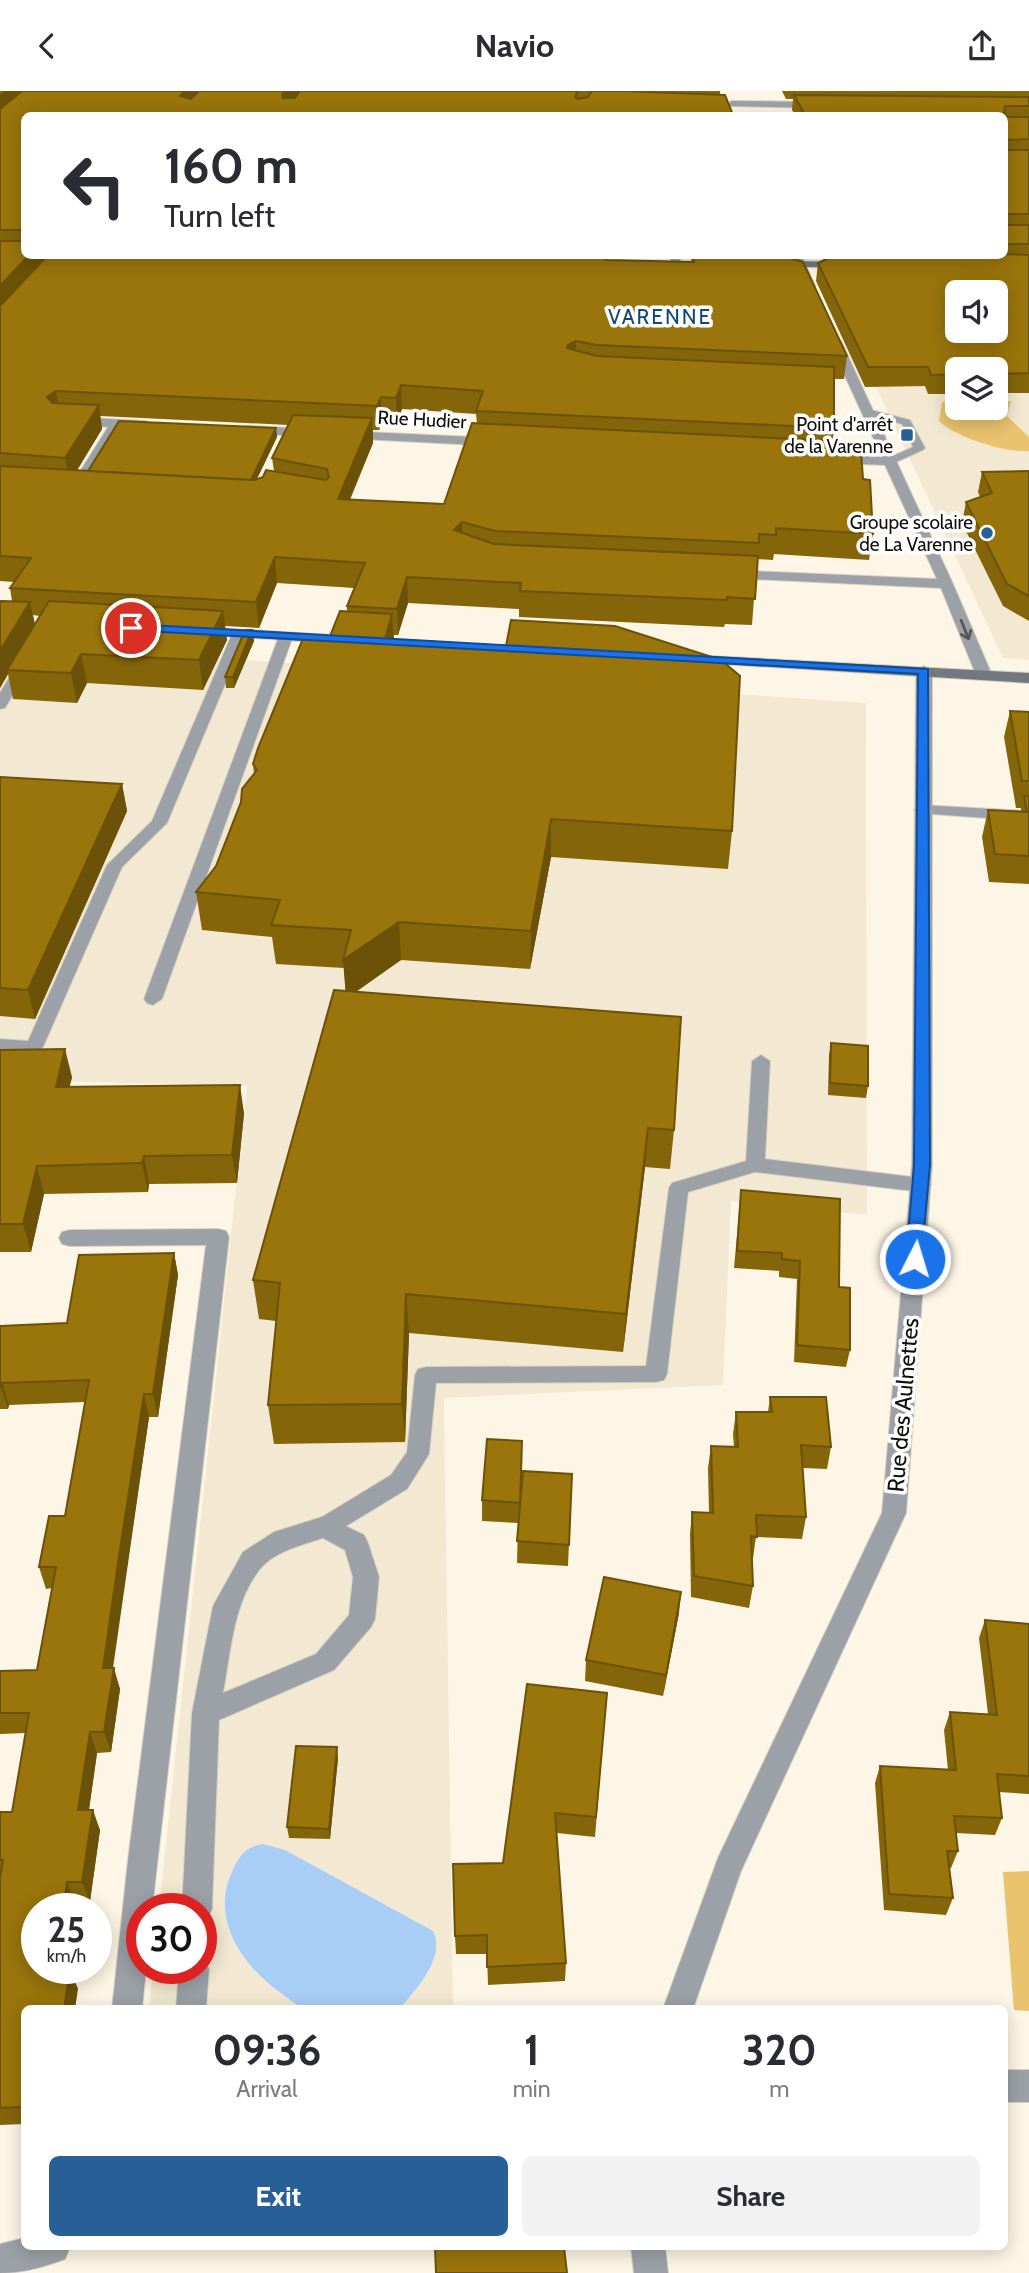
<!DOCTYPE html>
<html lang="en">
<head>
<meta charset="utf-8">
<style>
  body { margin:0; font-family:Cabin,sans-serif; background:#f2f2f3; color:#2b2b33; height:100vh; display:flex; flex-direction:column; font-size:26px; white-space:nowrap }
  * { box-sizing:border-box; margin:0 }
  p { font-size:23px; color:#7c7c81 }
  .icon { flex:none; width:38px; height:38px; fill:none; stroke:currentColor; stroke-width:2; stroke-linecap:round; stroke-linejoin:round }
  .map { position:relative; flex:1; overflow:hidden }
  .sheet { position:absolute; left:21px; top:1914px; width:987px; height:245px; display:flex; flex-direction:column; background:#fff; border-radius:10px; box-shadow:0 4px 18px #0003 }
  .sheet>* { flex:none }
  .hud { position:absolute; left:21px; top:21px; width:987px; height:147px; border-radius:10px; box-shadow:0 4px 18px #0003; background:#fff; color:#2b2b33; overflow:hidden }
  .buttons { position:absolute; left:945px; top:189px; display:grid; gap:14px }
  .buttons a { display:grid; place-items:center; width:63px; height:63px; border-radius:10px; background:#fff; box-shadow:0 4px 18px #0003; font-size:35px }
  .speed { position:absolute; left:21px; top:1802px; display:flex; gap:14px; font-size:35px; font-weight:700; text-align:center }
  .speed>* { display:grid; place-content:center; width:91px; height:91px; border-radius:50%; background:#fff; box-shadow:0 4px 18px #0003; line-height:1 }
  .speed small { font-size:18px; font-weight:400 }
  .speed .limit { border:10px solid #d22; background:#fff; color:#111 }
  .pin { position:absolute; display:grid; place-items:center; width:60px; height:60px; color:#fff; margin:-30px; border:4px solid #fff; border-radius:50%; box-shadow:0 2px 7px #0007 }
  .me { position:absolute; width:77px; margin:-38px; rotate:5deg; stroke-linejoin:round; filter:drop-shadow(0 0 5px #0008) }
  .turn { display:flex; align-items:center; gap:24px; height:147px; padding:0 28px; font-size:32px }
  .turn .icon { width:91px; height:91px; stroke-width:2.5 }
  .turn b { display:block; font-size:49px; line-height:60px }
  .eta { display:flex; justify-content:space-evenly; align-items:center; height:119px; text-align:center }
  .eta b { font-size:42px; font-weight:700; line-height:49px }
  .action { display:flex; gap:14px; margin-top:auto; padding:14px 28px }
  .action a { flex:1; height:80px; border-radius:10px; background:#285f97; color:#fff; font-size:28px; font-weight:700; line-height:80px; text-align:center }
  .action a+a { background:#f2f2f3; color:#2b2b33 }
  header { display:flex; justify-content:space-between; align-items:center; height:91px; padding:0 28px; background:#fff; font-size:32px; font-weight:700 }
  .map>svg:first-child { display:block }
</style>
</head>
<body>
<header><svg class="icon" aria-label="back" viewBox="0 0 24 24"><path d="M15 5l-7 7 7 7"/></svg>Navio<svg class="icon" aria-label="share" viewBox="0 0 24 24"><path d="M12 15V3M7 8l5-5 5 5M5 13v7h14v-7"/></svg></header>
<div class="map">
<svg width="1029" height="2182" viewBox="0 0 1029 2182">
  <rect width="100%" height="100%" fill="#fdf6e6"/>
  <path fill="#f3e9d2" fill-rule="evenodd" d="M 1029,217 L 1029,569 L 1003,567 L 864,270 L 957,240 L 996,240 ZM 957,278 L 996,278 L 996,317 L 957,317 Z
    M 0,552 L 866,612 L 867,1124 L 731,1110 L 723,1294 L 444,1307 L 453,1918 L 149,1918 L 153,1878 L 201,1878 L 201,1818 L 159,1818 L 247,995 L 0,989 Z"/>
  <path fill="#e9c36e" d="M 996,310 L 1011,310 L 1007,325 L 1029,346 L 1029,360 C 1005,362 955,346 939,330 L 942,311 L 957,311 L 957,317 L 996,317 Z
    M 1029,1780 L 1029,1920 L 1014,1919 L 1003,1781 Z"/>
  <path fill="#a8cdf6" d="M 263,1753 L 285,1759 L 433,1840 C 446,1866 416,1899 400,1917 C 385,1919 315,1922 303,1917 C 296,1914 288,1907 281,1902 C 242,1875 209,1826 233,1779 C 240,1763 246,1756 263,1753 Z"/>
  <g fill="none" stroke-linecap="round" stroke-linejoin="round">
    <defs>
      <path id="lane" d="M 867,318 L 910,329 L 925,357 L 923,359 L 894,372 L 886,372 L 886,368 L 913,356 L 902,333 L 863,323 L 863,319 Z
        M 239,539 L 246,543 L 167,732 L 122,776 L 43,956 L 34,962 L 0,960 L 0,948 L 28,950 L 107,774 L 152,730 L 232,543 Z
        M 286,541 L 293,545 L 162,908 L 153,914 L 147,912 L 144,908 L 279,545 Z
        M 23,571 L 30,575 L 5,617 L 0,618 L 0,602 L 18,572 Z
        M 922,714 L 1029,720 L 1029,730 L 917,722 L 914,719 Z
        M 761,964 L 770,970 L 765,1068 L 921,1087 L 928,1089 L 931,1094 L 928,1099 L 921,1101 L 755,1081 L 688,1101 L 667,1283 L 664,1289 L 656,1291 L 436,1292 L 429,1363 L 407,1398 L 333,1443 L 325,1446 L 317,1443 L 314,1436 L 317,1429 L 391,1384 L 407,1361 L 415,1284 L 418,1278 L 426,1276 L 646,1275 L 669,1097 L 672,1092 L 746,1070 L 752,970 Z"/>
      <path id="street" d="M 731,10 L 820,11 L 824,14 L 820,17 L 728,15 Z
        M 670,164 L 680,164 L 680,175 L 672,175 Z
        M 791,164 L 801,164 L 815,195 L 814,197 L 806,197 Z
        M 831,248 L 841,250 L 953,493 L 992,584 L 989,587 L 979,587 L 976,584 L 941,497 L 728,487 L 721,483 L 728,479 L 937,488 L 885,374 L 835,372 L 829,368 L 835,364 L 882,366 L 829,250 Z
        M 73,326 L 146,330 L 152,334 L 146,338 L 120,336 L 84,394 L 89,398 L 88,401 L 75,402 L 69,398 L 108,336 L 69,333 L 69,327 Z
        M 248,335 L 313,338 L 319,342 L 313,346 L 244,342 L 244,336 Z
        M 345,340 L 495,347 L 501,351 L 495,355 L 341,347 L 339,344 Z
        M 924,575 L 932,580 L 932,1074 L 906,1422 L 741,1780 L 693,1918 L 663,1918 L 718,1767 L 882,1422 L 912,1074 L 916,580 Z
        M 218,1138 L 226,1140 L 229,1146 L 152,1818 L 142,1818 L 142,1878 L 146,1878 L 142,1918 L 112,1918 L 128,1769 L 206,1154 L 70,1155 L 62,1153 L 59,1147 L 62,1141 L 70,1139 Z
        M 325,1425 L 364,1444 L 368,1452 L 379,1486 L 375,1528 L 371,1536 L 334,1579 L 219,1629 L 212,1818 L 207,1828 L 201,1831 L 201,1818 L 182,1818 L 192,1622 L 213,1515 L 243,1461 L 274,1441 ZM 323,1447 L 345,1459 L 353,1486 L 349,1524 L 316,1563 L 223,1602 C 231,1560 233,1512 260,1478 C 275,1460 302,1454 323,1447 Z
        M 201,1866 L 209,1878 L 206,1918 L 176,1918 L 179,1878 L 201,1878 Z
        M 1004,1979 L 1029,1979 L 1029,2011 L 1004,2011 Z
        M 24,2147 L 24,2156 L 70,2156 L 65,2168 C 44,2176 23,2182 0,2182 L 0,2153 Z
        M 631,2156 L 665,2156 L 668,2182 L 634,2182 Z"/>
      <path id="secondary" d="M 776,170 L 845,171 L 850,174 L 845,177 L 772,175 L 772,171 Z
        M 199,536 L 331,544 L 338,548 L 331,552 L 194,543 L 192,540 Z
        M 692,564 L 1029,582 L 1029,592 L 687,571 L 685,568 L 687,565 Z"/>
    </defs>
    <use href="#lane" stroke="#d7d1c3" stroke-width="2"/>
    <use href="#street" stroke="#d7d1c3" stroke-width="2"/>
    <use href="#secondary" stroke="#d7d1c3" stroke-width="2"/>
    <use href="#lane" fill="#9ca1a7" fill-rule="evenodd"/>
    <use href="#street" fill="#9ca1a7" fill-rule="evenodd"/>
    <use href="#secondary" fill="#717880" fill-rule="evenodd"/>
  </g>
  <path fill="#84650a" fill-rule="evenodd" d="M 0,0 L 720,0 L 720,4 L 24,24 L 24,164 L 45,167 L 48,164 L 608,164 L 607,169 L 691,171 L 692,164 L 782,164 L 847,265 L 844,288 L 834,288 L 834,337 L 833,350 L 835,355 L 863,388 L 873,443 L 869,469 L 774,463 L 773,469 L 757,468 L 752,534 L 725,533 L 724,536 L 519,526 L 519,518 L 408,512 L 398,544 L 394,544 L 394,548 L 732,740 L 728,778 L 551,766 L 530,878 L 401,869 L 356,901 L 674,1039 L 670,1078 L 645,1076 L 623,1261 L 409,1242 L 405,1351 L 274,1353 L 268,1314 L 276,1230 L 259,1228 L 253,1189 L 346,900 L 344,877 L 276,873 L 272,846 L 202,839 L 196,801 L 216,775 L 254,682 L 253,673 L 330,545 L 347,520 L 347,515 L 354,497 L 277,492 L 259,537 L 225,535 L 227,549 L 203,599 L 87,592 L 77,612 L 13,608 L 8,583 L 0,597 L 12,510 L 10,497 L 14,491 L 0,490 ZM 402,318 L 476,323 L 477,333 L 444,413 L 350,409 L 373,352 L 373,339 L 379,339 L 382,330 L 397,331 ZM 100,325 L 288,334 L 272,367 L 274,380 L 257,388 L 277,346 L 276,337 L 88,380 L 77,379 L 102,338 ZM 33,524 L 40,525 L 35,534 Z
    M 782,0 L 1029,0 L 1029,302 L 996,302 L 996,278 L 957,278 L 957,303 L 928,303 L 925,295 L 865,296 L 816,190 L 818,172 L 1004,164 L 1004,24 L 795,24 L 792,19 L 793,8 L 786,8 Z
    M 1029,380 L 1029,530 L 1003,515 L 962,432 L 966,411 L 980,406 L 978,401 L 982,381 Z
    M 252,539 L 254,550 L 234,597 L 226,597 L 225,586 Z
    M 1010,620 L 1029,621 L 1029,793 L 989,791 L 982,746 L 988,719 L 1021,721 L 1021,717 L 1016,717 L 1004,646 Z
    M 0,686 L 122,693 L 127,720 L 35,928 L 0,925 Z
    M 831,952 L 868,995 L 866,1007 L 828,1004 L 829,964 Z
    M 0,959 L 72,986 L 69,996 L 244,1022 L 237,1092 L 149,1093 L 148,1101 L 44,1103 L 31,1161 L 0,1161 Z
    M 741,1099 L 839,1196 L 850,1259 L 846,1276 L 794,1271 L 797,1188 L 779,1186 L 779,1180 L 734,1177 Z
    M 174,1162 L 178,1184 L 158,1326 L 149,1326 L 112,1577 L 120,1598 L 111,1661 L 97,1662 L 89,1719 L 100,1739 L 90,1810 L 75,1811 L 74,1818 L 37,1818 L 37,1878 L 65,1878 L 65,1879 L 70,1879 L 78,1898 L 24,1918 L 24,2033 L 0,2034 L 0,1721 L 12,1721 L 26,1642 L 0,1643 L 0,1580 L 37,1579 L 52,1497 L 46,1498 L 39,1476 L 65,1425 L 85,1311 L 9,1314 L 8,1318 L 0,1318 L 0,1235 L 67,1232 Z
    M 770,1306 L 831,1356 L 827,1378 L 803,1377 L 806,1426 L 802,1448 L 756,1446 L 753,1467 L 752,1467 L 753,1495 L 749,1517 L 691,1506 L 690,1443 L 692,1421 L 709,1422 L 708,1377 L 711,1355 L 734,1356 L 733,1343 L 736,1321 L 768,1321 Z
    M 522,1371 L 521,1396 L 572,1383 L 568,1475 L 517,1472 L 518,1432 L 482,1430 L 482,1409 Z
    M 679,1522 L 663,1605 L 585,1590 L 586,1569 Z
    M 985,1529 L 1029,1533 L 1029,1703 L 999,1701 L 1002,1727 L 995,1744 L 956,1742 L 958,1760 L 951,1777 L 949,1777 L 953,1807 L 946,1824 L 884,1819 L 875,1692 L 880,1675 L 948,1679 L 944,1639 L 950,1621 L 988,1623 L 979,1547 Z
    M 607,1602 L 595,1746 L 557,1742 L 566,1872 L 565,1890 L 488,1894 L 487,1863 L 456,1863 L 455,1845 L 503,1772 Z
    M 338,1667 L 330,1748 L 289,1747 L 287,1736 Z"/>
  <path fill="#6c5208" d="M 5,0 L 30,0 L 0,26 L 0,4 Z
    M 185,0 L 203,0 L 182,24 L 180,5 Z
    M 285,0 L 302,0 L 284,22 L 282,4 Z
    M 29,164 L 45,164 L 46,172 L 0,222 L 0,195 Z
    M 576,250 L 575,273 L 567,257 L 568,254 Z
    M 401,294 L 402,318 L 397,331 L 396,307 Z
    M 56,300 L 60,323 L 47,306 Z
    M 381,306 L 382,330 L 379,339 L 377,315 Z
    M 99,314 L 102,338 L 70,391 L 65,367 Z
    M 372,327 L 373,352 L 339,433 L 338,408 Z
    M 276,337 L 277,346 L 251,400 L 250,390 Z
    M 462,431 L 463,457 L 454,439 Z
    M 275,466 L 277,492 L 259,537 L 256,511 Z
    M 407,486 L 408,512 L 398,544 L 397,518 Z
    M 30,511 L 36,538 L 7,579 L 8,583 L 0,597 L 0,560 Z
    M 223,520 L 227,549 L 203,599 L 199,569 Z
    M 392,523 L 394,558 L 385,548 Z
    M 252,539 L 254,550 L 234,597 L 233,586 Z
    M 81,563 L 87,592 L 77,612 L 71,582 Z
    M 122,693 L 127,720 L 35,928 L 28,899 Z
    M 551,728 L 551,766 L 530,878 L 531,840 Z
    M 399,831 L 401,869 L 346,907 L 343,869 Z
    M 65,958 L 72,986 L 63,1024 L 56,996 Z
    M 240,994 L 244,1022 L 237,1092 L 232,1064 Z
    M 648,1037 L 645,1076 L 623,1261 L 626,1223 Z
    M 144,1065 L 149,1093 L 148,1101 L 142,1072 Z
    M 37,1075 L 44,1103 L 31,1161 L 23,1133 Z
    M 174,1162 L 178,1184 L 158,1326 L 153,1303 Z
    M 406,1203 L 409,1242 L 405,1351 L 402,1313 Z
    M 2,1292 L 9,1314 L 8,1318 L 1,1296 Z
    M 144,1303 L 149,1326 L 110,1598 L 103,1577 Z
    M 681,1501 L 679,1522 L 663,1605 L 666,1584 Z
    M 114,1577 L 120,1598 L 111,1661 L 104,1641 Z
    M 90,1641 L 97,1662 L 86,1739 L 78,1719 Z
    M 337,1656 L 338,1667 L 330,1748 L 329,1738 Z
    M 93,1719 L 100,1739 L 90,1810 L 82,1791 Z
    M 67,1791 L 75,1811 L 74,1818 L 63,1818 Z
    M 70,1879 L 78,1898 L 75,1918 L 64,1918 Z"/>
  <path fill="#9a750c" stroke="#6c5208" stroke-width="2" fill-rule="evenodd" d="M 22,0 L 185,0 L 180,5 L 191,8 L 199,0 L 285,0 L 282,4 L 283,7 L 295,7 L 300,0 L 578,0 L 575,6 L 577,8 L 588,6 L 592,0 L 624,0 L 725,4 L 733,24 L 24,24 L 24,139 L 0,139 L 0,18 Z
    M 794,4 L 1029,6 L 1029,15 L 1005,15 L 1004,23 L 1007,26 L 1029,26 L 1029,48 L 1005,49 L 1004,53 L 1004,24 L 805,24 Z
    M 1004,57 L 1007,59 L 1029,59 L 1029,123 L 1007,123 L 1004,131 Z
    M 1004,131 L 1007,134 L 1029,134 L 1029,153 L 1004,153 Z
    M 0,150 L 24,150 L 24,164 L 29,164 L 0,195 Z
    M 1004,163 L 1029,164 L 1029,282 L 996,283 L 996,278 L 957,278 L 957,283 L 931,284 L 928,276 L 868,276 L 818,172 L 835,164 L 1004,164 ZM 957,201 L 996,201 L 996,240 L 957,240 Z
    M 48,164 L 607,164 L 606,169 L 694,171 L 693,164 L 782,164 L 803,171 L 847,265 L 597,254 L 576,250 L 568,254 L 567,257 L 597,265 L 834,276 L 834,337 L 476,320 L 483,300 L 401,294 L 396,307 L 381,306 L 377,315 L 56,300 L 47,306 L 52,312 L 99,314 L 65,367 L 0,362 L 0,215 Z
    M 293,324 L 372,327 L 338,408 L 444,413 L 472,332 L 835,350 L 835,355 L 861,360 L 863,388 L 870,389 L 873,443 L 776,437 L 776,444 L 759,443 L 759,452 L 495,440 L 462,431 L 454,439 L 494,453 L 758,465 L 755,508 L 727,506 L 727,509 L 520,500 L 521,492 L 407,486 L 397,518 L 347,515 L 365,472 L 275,466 L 256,511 L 10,497 L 31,467 L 0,465 L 0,375 L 255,389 L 263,386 L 266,379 L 326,389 L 329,386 L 327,378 L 272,367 Z
    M 119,330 L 276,337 L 251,389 L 88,380 Z
    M 1029,380 L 1029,505 L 1007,493 L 966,411 L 992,402 L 982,381 Z
    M 1,510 L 30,511 L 0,560 L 0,511 Z
    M 49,510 L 223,520 L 199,569 L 81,563 L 71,582 L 7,579 Z
    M 340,520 L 392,523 L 385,548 L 506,555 L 511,529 L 615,535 L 721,569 L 740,585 L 732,740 L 551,728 L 531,840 L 399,831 L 343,869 L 351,839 L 271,834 L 280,809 L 196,801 L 216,775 L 241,711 L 242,698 L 257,679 L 253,673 L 258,657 L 304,545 L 330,545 Z
    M 245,539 L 252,539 L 233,586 L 225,586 Z
    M 1010,620 L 1029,621 L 1029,690 L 1022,690 Z
    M 0,686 L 122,693 L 28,899 L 0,897 Z
    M 1024,705 L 1029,705 L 1029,765 L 995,763 L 988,719 L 1027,721 Z
    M 334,899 L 681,926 L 674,1039 L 648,1037 L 626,1223 L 406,1203 L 402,1313 L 268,1314 L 280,1192 L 253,1189 Z
    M 831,952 L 868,955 L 868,995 L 830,992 Z
    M 65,958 L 56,996 L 240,994 L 232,1064 L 144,1065 L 142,1072 L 37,1075 L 23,1133 L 0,1133 L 0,959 Z
    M 741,1099 L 840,1108 L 839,1196 L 850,1197 L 850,1259 L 797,1254 L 800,1170 L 782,1168 L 782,1162 L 737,1160 Z
    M 174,1162 L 153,1303 L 144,1303 L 118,1472 L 103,1577 L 114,1577 L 104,1641 L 90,1641 L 78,1719 L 93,1719 L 82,1791 L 67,1791 L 63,1818 L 37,1818 L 37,1878 L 55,1878 L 54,1880 L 70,1879 L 64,1918 L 24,1918 L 24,2016 L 0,2017 L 0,1787 L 3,1769 L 0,1769 L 0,1721 L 12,1721 L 29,1622 L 0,1622 L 0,1580 L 37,1579 L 56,1476 L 39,1476 L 49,1425 L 65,1425 L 89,1289 L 2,1292 L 1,1296 L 0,1296 L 0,1235 L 67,1232 L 79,1164 Z
    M 770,1306 L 826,1306 L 831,1356 L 801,1354 L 806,1426 L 756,1424 L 757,1446 L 751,1445 L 753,1495 L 694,1485 L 692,1421 L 713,1422 L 711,1355 L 738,1356 L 736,1321 L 772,1321 Z
    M 487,1348 L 522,1350 L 520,1412 L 482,1409 Z
    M 523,1380 L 572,1383 L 569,1454 L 517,1450 Z
    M 604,1486 L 681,1501 L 666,1584 L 586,1569 Z
    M 985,1529 L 1029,1533 L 1029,1685 L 997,1683 L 1002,1727 L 954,1725 L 958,1760 L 947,1760 L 953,1807 L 889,1803 L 880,1675 L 956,1679 L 950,1621 L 997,1624 Z
    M 527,1593 L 607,1602 L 596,1726 L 555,1722 L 566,1872 L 487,1876 L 487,1844 L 455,1845 L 453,1773 L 503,1772 Z
    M 296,1655 L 337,1656 L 329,1738 L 287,1736 Z
    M 435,2156 L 564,2156 L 567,2182 L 436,2182 Z"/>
  <defs><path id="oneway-shaft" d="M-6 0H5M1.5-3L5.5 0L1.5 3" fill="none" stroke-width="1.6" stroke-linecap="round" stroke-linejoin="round" transform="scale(1.75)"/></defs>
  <use stroke="#565858" href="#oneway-shaft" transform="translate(965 539) rotate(68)"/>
  <path fill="#1a73e8" stroke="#114b97" stroke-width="2" d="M 131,533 L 928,578 L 930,1074 L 921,1172 L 909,1172 L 906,1168 L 914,1074 L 918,583 L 127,539 L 125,537 Z"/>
  <g fill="#285f97" stroke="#fff" stroke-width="2.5">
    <rect x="900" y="337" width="14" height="14" rx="3.5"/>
    <circle cx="987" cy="442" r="7"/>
  </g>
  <g text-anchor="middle" stroke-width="7" stroke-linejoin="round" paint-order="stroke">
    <g font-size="19" fill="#100e09" stroke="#fff">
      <text transform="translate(422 328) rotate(3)" y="7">Rue Hudier</text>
    </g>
    <g font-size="19" fill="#100e09" stroke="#fff" text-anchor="end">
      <text x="893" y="340">Point d'arrêt<tspan x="893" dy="22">de la Varenne</tspan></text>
      <text x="973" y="438">Groupe scolaire<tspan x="973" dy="22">de La Varenne</tspan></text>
    </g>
    <g font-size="21" letter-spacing="2" fill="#134779" stroke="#fff">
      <text x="660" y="233">VARENNE</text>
    </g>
    <g font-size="23" fill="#100e09" stroke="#fff">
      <text transform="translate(903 1314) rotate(-85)" y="8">Rue des Aulnettes</text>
    </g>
  </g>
</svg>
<div class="buttons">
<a><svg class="icon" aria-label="sound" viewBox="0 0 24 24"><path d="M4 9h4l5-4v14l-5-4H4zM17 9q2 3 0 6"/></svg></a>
<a><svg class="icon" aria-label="layers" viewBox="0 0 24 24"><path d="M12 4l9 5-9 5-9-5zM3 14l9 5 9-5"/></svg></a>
</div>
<div class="speed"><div>25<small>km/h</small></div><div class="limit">30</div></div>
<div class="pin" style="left:131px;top:537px;background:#d93025"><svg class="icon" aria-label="arrive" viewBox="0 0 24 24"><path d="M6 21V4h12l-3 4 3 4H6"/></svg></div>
<svg class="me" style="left:915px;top:1168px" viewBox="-20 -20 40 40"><circle r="17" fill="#1a73e8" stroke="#fff" stroke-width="3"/><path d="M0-11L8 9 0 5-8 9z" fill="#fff"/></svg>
<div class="hud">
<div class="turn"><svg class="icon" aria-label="left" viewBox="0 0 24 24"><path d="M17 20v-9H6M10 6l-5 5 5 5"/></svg><div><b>160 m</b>Turn left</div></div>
</div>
<section class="sheet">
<div class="eta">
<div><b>09:36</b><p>Arrival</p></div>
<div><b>1</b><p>min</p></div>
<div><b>320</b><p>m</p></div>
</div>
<div class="action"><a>Exit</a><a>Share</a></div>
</section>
</div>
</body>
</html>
